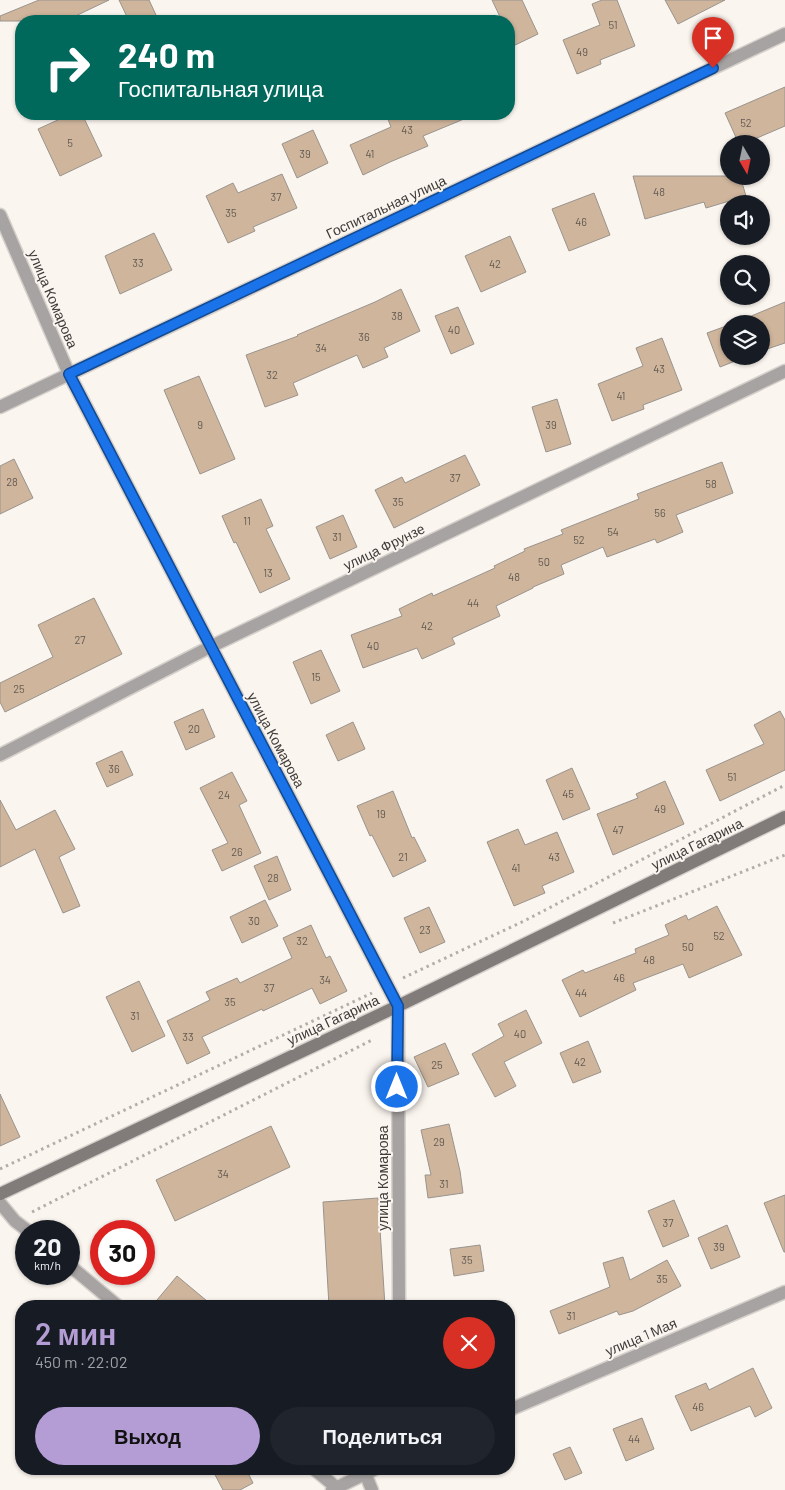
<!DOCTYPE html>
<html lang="ru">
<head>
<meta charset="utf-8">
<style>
  body { margin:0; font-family:Barlow,sans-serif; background:#20242c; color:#f1f3f6; height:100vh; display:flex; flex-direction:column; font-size:19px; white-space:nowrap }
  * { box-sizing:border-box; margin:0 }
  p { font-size:16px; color:#9ea1a6 }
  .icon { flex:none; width:28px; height:28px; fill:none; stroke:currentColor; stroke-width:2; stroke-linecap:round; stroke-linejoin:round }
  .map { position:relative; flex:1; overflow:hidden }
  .details { position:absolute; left:15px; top:1300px; width:500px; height:175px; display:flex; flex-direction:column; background:#171b24; border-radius:20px; box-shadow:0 1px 4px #0004 }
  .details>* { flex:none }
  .guide { position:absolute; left:15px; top:15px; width:500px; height:105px; border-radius:20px; box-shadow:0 1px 4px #0004; background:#00695c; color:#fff; overflow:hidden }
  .needle { width:32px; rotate:171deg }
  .buttons { position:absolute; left:720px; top:135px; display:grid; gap:10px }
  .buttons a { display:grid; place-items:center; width:50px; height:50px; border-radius:50%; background:#171b24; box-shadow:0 1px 4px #0004; font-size:25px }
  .speed { position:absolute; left:15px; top:1220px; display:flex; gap:10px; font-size:25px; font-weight:700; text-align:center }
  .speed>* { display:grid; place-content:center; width:65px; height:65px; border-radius:50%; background:#171b24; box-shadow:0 1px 4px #0004; line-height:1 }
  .speed small { font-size:12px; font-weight:400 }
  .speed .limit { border:8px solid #d22; background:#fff; color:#111 }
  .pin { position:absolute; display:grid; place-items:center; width:42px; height:42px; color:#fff; margin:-51px -21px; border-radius:50% 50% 50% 0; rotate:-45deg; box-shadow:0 0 5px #0007 }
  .pin .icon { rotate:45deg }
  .me { position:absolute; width:55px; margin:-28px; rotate:0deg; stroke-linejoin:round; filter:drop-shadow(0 0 4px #0008) }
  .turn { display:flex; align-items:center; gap:18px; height:105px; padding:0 20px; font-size:22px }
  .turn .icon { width:65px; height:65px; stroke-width:2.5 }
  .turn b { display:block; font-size:35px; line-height:42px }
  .round { display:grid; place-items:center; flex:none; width:52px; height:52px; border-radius:26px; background:#20242c }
  .summary { display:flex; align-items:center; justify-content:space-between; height:85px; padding:0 20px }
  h1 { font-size:30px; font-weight:600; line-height:38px; color:#b39dd4 }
  .action { display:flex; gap:10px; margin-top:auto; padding:10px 20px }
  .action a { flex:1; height:58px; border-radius:30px; background:#b39dd4; color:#111; font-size:20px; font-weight:600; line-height:58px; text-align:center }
  .action a+a { background:#20242c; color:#f1f3f6 }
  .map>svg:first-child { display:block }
</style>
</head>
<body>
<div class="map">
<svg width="785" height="1490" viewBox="0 0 785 1490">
  <rect width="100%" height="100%" fill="#fbf5ef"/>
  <path fill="#cfb59c" stroke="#99948e" d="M 39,0 L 109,0 L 65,21 L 0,21 L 0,16 Z
    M 119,0 L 149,0 L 156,15 L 142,21 L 129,21 Z
    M 492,0 L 522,0 L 538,34 L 509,48 L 509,21 L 502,21 Z
    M 602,0 L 617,0 L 635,46 L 600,60 L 601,64 L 577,74 L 563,40 L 600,25 L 592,4 Z
    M 665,0 L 725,0 L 678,24 Z
    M 785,87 L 785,126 L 743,144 L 739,144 L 725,113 Z
    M 71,114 L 82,114 L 102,156 L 60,176 L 38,129 Z
    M 386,114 L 476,114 L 423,136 L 428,146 L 390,162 L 363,175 L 350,145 L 391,127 Z
    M 313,130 L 328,163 L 297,178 L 282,144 Z
    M 282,174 L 297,208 L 253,227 L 255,231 L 228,243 L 206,196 L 233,183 L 238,193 Z
    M 633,176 L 740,176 L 746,196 L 706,208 L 704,202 L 645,219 Z
    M 594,193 L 610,235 L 569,251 L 552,209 Z
    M 154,233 L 172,270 L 120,294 L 105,256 Z
    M 510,236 L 526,272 L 481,292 L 465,256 Z
    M 401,289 L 420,331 L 384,348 L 388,357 L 363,368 L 357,355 L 293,383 L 298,395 L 265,407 L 246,355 L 298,336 L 297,335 L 375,302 Z
    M 785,302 L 785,343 L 761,351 L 761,324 L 732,324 Z
    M 458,307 L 474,344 L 451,354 L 435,316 Z
    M 729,325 L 729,356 L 748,356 L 720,367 L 707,333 Z
    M 662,338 L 682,390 L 643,405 L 644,409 L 612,421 L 598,384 L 643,366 L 636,348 Z
    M 199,376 L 235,459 L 200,474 L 164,390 Z
    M 557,399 L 571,444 L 546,452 L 532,407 Z
    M 465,455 L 480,485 L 394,528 L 375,490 L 402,477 L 405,483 Z
    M 14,459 L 33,498 L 0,514 L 0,466 Z
    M 722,462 L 733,493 L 676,515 L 683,532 L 657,543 L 655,539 L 607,557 L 603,547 L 561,565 L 564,574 L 533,587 L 533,588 L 496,606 L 500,616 L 452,638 L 455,644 L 422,659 L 417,648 L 363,668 L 351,635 L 402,616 L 399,609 L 432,593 L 433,596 L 495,568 L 494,566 L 525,551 L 524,549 L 563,534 L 561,530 L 639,499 L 637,494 Z
    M 261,499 L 273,526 L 266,529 L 290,579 L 260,593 L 236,542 L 234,543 L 222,516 Z
    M 343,515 L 357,547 L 330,559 L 316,527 Z
    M 94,598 L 122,654 L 5,712 L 0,702 L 0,683 L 53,657 L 38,625 Z
    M 321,650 L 340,691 L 311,704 L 293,662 Z
    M 203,709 L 215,737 L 186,750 L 174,722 Z
    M 780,711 L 785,720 L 785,770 L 720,801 L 706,770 L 764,744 L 754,725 Z
    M 353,722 L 365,749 L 338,761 L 326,735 Z
    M 122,751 L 133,775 L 107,787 L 96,763 Z
    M 572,768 L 590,809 L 563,820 L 546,780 Z
    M 232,772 L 247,801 L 239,805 L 261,853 L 222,871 L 212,850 L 228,843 L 200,788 Z
    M 665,781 L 684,824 L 613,855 L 597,814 L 638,798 L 636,794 Z
    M 393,791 L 412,838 L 414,837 L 426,861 L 393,877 L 372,835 L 370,836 L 357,806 Z
    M 0,800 L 16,830 L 55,810 L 75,849 L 59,857 L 80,906 L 63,913 L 35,849 L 0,867 Z
    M 518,829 L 525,845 L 557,832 L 574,872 L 542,886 L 545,893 L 514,906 L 487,842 Z
    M 277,856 L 291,890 L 269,900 L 254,866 Z
    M 265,900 L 278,926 L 242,943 L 230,917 Z
    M 717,906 L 742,955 L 689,978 L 683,964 L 633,983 L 636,990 L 580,1017 L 562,980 L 583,970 L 585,973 L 636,953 L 635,949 L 669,935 L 665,925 L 686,915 L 688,920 Z
    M 429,907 L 445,942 L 420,953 L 404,918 Z
    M 311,925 L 326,958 L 330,956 L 347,991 L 320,1004 L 312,988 L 263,1011 L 262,1009 L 202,1037 L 210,1053 L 187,1064 L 167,1021 L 210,1000 L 206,992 L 237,978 L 240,983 L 292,958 L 283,938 Z
    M 139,981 L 165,1036 L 132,1052 L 106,997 Z
    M 526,1010 L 542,1043 L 504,1062 L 516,1086 L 495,1097 L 472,1054 L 504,1036 L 498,1024 Z
    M 588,1041 L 601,1072 L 573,1083 L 560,1053 Z
    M 445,1043 L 459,1074 L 428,1087 L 414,1057 Z
    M 0,1094 L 20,1137 L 0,1146 Z
    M 449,1124 L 460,1171 L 463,1193 L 428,1198 L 425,1175 L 431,1175 L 421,1130 Z
    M 271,1126 L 290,1167 L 175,1221 L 156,1180 Z
    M 785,1195 L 785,1252 L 784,1252 L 764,1203 Z
    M 378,1198 L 385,1306 L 329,1306 L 323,1202 Z
    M 674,1200 L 689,1236 L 663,1247 L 648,1211 Z
    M 727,1225 L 740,1257 L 711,1269 L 698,1238 Z
    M 480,1245 L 484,1271 L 454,1276 L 450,1249 Z
    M 623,1257 L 630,1280 L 667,1260 L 681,1286 L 633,1311 L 619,1315 L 617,1311 L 559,1334 L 550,1311 L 610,1287 L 603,1263 Z
    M 177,1276 L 213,1306 L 152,1306 Z
    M 753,1368 L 772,1408 L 755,1417 L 750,1406 L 691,1431 L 675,1396 L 706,1383 L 709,1390 Z
    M 642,1418 L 654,1449 L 626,1461 L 613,1429 Z
    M 570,1447 L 582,1473 L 565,1480 L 553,1454 Z
    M 212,1469 L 246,1469 L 253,1483 L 240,1490 L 223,1490 Z"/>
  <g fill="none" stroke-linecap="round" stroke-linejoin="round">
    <defs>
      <path id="street" d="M 0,215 L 69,374 L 398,1006 L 399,1306
        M 0,407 L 785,34
        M 0,755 L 210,647 L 785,371
        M 0,1203 L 15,1221 L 28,1231
        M 69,1265 L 118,1306
        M 509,1410 L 785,1292
        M 314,1469 L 337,1488
        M 365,1473 L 372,1490
        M 332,1490 L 375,1469"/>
      <path id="secondary" d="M 0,1194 L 398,1006 L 785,817"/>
    </defs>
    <use href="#street" stroke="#d5d0cb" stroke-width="15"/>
    <use href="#secondary" stroke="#d5d0cb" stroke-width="15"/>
    <path stroke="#b3aeaa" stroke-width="3" stroke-dasharray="2.5 4" stroke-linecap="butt" d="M 613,923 L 785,855
      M 403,978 L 526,920 L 785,785
      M 0,1169 L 372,993
      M 32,1212 L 374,1039"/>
    <use href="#street" stroke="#a7a3a2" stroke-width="12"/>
    <use href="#secondary" stroke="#817b7a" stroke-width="12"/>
  </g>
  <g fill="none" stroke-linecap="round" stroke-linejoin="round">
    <defs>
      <path id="route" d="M 397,1087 L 398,1006 L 69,374 L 713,68"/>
    </defs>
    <use href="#route" stroke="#114b97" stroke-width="12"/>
    <use href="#route" stroke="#1a73e8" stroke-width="9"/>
  </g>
  <g text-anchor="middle" stroke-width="4" stroke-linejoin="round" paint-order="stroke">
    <g font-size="11" fill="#625a52">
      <text x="613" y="29">51</text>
      <text x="582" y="56">49</text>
      <text x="746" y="127">52</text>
      <text x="407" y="134">43</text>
      <text x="70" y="147">5</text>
      <text x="305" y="158">39</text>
      <text x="370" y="158">41</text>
      <text x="659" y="196">48</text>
      <text x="276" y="201">37</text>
      <text x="231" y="217">35</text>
      <text x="581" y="226">46</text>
      <text x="138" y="267">33</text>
      <text x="495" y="268">42</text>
      <text x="397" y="320">38</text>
      <text x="454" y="334">40</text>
      <text x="364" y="341">36</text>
      <text x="321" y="352">34</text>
      <text x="659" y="373">43</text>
      <text x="272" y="379">32</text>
      <text x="621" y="400">41</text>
      <text x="200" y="429">9</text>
      <text x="551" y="429">39</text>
      <text x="455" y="482">37</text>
      <text x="12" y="486">28</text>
      <text x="711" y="488">58</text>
      <text x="398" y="506">35</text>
      <text x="660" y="517">56</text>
      <text x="247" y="525">11</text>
      <text x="613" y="536">54</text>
      <text x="337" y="541">31</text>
      <text x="579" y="544">52</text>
      <text x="544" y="566">50</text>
      <text x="268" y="577">13</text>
      <text x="514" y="581">48</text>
      <text x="473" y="607">44</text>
      <text x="427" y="630">42</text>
      <text x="80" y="644">27</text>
      <text x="373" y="650">40</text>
      <text x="316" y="681">15</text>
      <text x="19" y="693">25</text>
      <text x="194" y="733">20</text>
      <text x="114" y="773">36</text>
      <text x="732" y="781">51</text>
      <text x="568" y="798">45</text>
      <text x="224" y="799">24</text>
      <text x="660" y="813">49</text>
      <text x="381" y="818">19</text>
      <text x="618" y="834">47</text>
      <text x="237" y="856">26</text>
      <text x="403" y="861">21</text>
      <text x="554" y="861">43</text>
      <text x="516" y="872">41</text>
      <text x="273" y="882">28</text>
      <text x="254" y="925">30</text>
      <text x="425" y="934">23</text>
      <text x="719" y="940">52</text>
      <text x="302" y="945">32</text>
      <text x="688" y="951">50</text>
      <text x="649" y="964">48</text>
      <text x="619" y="982">46</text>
      <text x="325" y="984">34</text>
      <text x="269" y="992">37</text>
      <text x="581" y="997">44</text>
      <text x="230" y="1006">35</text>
      <text x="135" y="1020">31</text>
      <text x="520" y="1038">40</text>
      <text x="188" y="1041">33</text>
      <text x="580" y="1066">42</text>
      <text x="437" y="1069">25</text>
      <text x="439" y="1146">29</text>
      <text x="223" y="1178">34</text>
      <text x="444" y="1188">31</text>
      <text x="668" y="1227">37</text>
      <text x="719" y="1251">39</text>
      <text x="467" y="1264">35</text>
      <text x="662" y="1283">35</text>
      <text x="571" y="1320">31</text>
      <text x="698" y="1411">46</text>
      <text x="634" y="1443">44</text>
    </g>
    <g font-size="14" fill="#3e3b39" stroke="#fbf5ef">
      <text transform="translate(386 207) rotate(-25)" y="5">Госпитальная улица</text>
      <text transform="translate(53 299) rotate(67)" y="5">улица Комарова</text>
      <text transform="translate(384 547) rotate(-26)" y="5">улица Фрунзе</text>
      <text transform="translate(276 740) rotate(62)" y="5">улица Комарова</text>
      <text transform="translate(697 844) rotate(-26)" y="5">улица Гагарина</text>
      <text transform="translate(333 1020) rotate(-25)" y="5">улица Гагарина</text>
      <text transform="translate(383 1178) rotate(-90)" y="5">улица Комарова</text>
      <text transform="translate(641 1337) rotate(-23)" y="5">улица 1 Мая</text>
    </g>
  </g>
</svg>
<div class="buttons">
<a><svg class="needle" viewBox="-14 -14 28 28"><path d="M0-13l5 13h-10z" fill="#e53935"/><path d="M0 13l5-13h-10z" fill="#9ea1a6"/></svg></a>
<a><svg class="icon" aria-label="sound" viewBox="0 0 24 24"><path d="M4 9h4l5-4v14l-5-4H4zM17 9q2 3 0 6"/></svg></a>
<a><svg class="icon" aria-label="search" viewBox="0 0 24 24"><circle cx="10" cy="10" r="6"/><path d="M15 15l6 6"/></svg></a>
<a><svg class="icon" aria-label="layers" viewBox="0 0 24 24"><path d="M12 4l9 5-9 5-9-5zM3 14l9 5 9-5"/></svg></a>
</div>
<div class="speed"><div>20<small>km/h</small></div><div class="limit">30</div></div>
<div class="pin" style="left:713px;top:68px;background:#d93025"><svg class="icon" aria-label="arrive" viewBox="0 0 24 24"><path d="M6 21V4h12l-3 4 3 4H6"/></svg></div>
<svg class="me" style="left:397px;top:1087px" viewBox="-20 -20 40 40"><circle r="17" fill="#1a73e8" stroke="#fff" stroke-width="3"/><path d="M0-11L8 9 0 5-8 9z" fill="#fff"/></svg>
<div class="guide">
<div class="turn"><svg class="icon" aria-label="right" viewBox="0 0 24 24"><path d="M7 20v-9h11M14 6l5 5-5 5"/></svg><div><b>240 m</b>Госпитальная улица</div></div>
</div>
<section class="details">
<div class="summary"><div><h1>2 мин</h1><p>450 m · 22:02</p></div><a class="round" style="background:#d93025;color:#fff"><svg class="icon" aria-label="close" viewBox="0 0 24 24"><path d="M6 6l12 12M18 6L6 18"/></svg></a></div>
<div class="action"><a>Выход</a><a>Поделиться</a></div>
</section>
</div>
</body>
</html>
